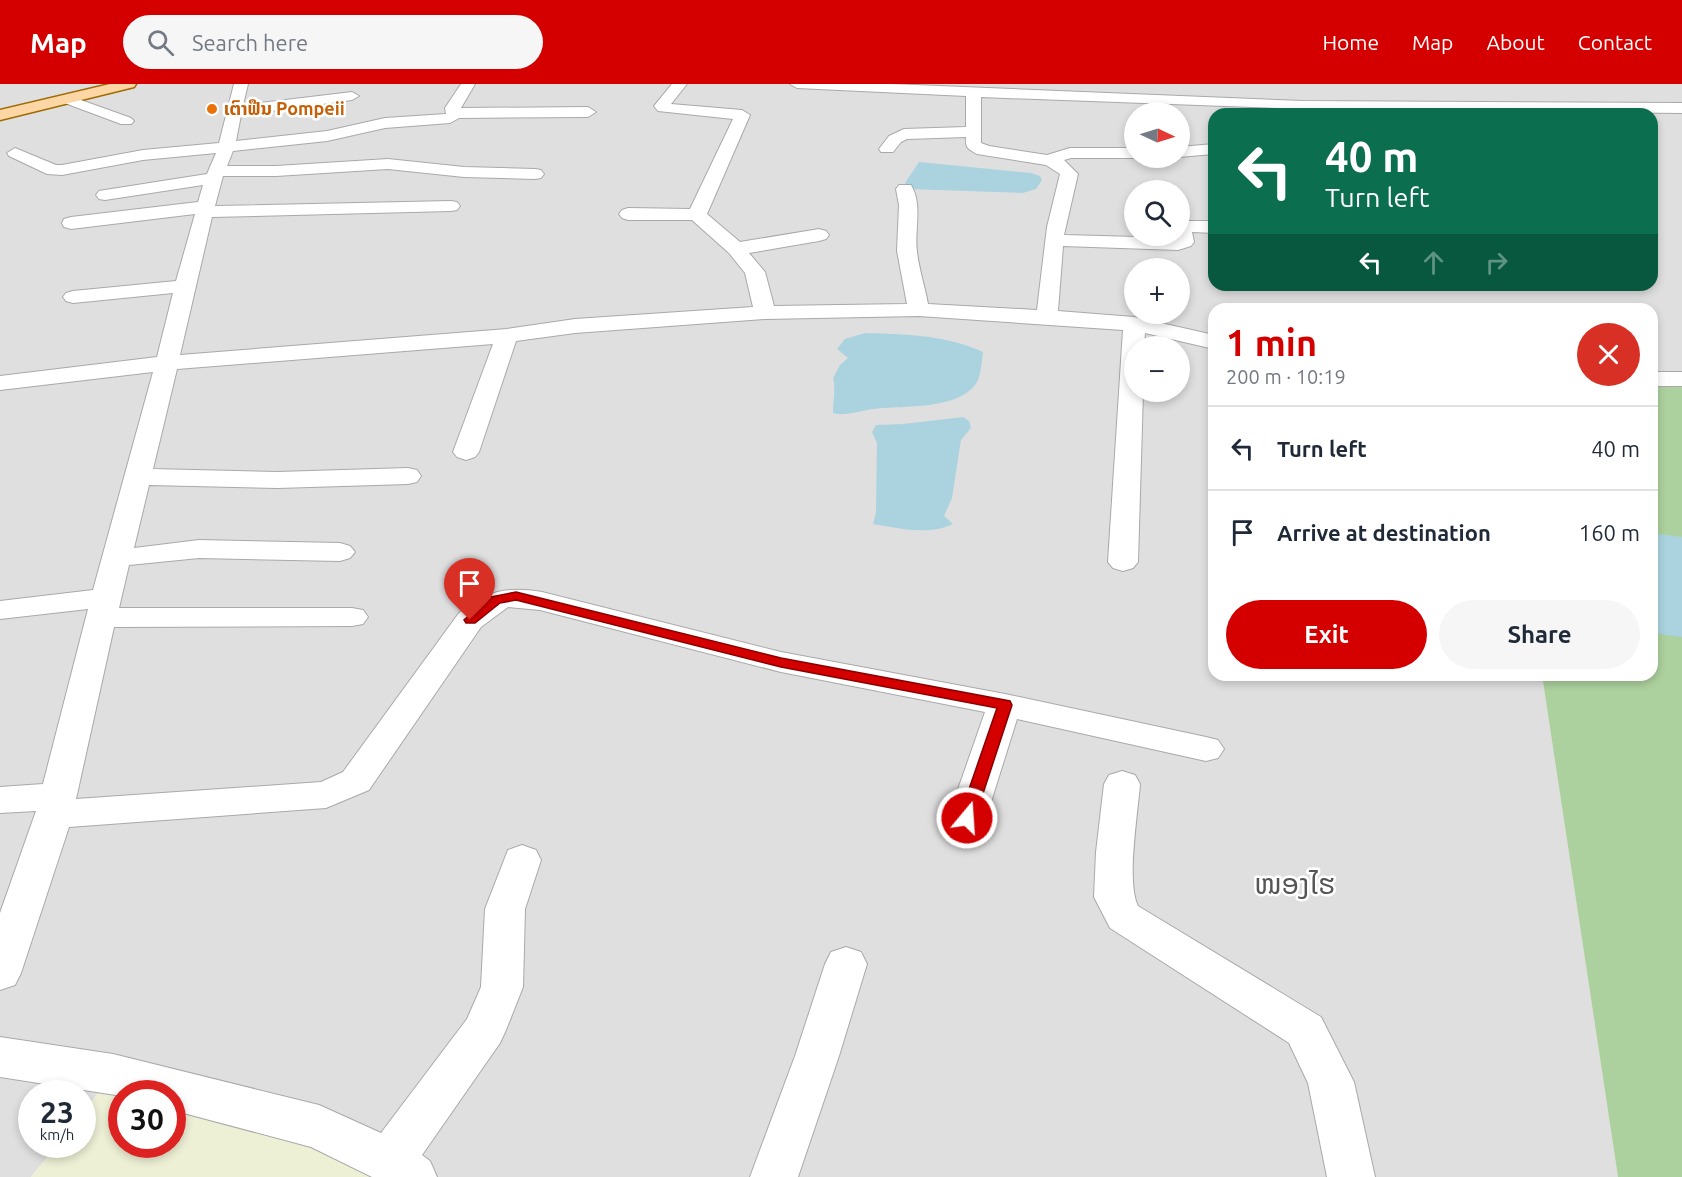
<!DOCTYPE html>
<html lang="en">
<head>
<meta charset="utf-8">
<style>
  body { margin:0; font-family:Ubuntu,"Noto Sans Lao",sans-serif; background:#f6f6f7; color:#1f2937; height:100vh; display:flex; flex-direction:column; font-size:22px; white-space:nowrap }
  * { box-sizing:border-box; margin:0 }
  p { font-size:20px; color:#747a83 }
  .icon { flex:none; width:33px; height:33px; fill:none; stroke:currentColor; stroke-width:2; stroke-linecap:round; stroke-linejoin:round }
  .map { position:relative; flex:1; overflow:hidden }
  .panel { position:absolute; left:1208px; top:219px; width:450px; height:378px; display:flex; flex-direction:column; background:#fff; border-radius:18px; box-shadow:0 3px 9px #0003 }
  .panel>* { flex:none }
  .guide { position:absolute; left:1208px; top:24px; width:450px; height:183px; border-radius:18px; box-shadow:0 3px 9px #0003; background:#0b6e4f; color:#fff; overflow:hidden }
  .needle { width:39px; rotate:94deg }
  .controls { position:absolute; left:1124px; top:18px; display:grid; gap:12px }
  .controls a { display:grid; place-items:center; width:66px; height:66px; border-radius:50%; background:#fff; box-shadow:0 3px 9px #0003; font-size:30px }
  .speed { position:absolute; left:18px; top:996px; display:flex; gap:12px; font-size:30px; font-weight:700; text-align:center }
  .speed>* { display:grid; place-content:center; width:78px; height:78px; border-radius:50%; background:#fff; box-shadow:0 3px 9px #0003; line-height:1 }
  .speed small { font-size:15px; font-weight:400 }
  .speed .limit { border:9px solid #d22; background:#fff; color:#111 }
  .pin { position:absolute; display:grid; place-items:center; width:51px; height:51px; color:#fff; margin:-62px -26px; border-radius:50% 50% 50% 0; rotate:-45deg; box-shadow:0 0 6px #0007 }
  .pin .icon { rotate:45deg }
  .me { position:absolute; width:66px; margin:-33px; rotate:18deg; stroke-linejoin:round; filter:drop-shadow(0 0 4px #0008) }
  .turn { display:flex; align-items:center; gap:21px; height:126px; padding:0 18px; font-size:27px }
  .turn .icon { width:78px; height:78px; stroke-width:2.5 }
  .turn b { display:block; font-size:42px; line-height:51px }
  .lanes { display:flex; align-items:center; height:57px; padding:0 18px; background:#0003; justify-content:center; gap:30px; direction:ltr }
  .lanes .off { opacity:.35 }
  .round { display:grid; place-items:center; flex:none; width:63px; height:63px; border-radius:32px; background:#f6f6f7 }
  .headline { display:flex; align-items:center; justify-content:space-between; height:102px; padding:0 18px }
  h1 { font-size:36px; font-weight:700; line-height:45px; color:#d40000 }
  .button { display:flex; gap:12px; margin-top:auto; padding:12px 18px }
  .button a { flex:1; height:69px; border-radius:36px; background:#d40000; color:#fff; font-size:24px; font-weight:700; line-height:69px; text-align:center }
  .button a+a { background:#f6f6f7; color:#1f2937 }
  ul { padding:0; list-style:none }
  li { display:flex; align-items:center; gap:18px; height:84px; padding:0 18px; border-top:2px solid #e0e1e3 }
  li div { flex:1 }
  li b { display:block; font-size:22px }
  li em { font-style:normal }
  header { display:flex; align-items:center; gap:36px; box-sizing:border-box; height:84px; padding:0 30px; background:#d40000; color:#fff }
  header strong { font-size:28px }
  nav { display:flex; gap:33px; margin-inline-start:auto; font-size:21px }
  .search { width:420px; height:54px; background:#f6f6f7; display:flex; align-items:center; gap:15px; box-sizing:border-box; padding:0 21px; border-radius:33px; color:#747a83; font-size:22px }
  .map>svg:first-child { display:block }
</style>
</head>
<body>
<header>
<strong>Map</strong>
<div class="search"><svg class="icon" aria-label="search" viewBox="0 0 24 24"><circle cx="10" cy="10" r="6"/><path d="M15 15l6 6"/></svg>Search here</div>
<nav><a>Home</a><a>Map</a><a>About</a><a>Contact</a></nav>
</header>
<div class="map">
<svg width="1682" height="1093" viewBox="0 0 1682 1093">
  <rect width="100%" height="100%" fill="#f2efe9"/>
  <path fill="#e0dfdf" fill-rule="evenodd" d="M 0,0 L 1682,0 L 1682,295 L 1652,295 L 1652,225 L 1214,225 L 1214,591 L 1542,591 L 1618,1093 L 413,1093 L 389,1077 L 113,990 L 83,1028 L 82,1010 L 32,1010 L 32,1060 L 57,1061 L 31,1093 L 0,1093 ZM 1134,28 L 1179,28 L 1179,74 L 1134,74 ZM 1214,30 L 1652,30 L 1652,201 L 1214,201 ZM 1134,106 L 1179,106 L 1179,152 L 1134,152 ZM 1134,184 L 1179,184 L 1179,230 L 1134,230 ZM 1134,262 L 1179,262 L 1179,308 L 1134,308 Z"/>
  <path fill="#eef0d5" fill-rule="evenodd" d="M 113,990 L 244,1023 L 413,1093 L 31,1093 L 57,1061 L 82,1060 L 83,1028 ZM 122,1010 L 172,1010 L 172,1060 L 122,1060 Z"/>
  <path fill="#add19e" d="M 1652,295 L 1682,295 L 1682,1093 L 1618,1093 L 1542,591 L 1652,591 Z"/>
  <path fill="#aad3df" d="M 919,78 L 1031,89 L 1040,92 L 1042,96 L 1036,105 L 1023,109 L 908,105 L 905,99 Z
    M 865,249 C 905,250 946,251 983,268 C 982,276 981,288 978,296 C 963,327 902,321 874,325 C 860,326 846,333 833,329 C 833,316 836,306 833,294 L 840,281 L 848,274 L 837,265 L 845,255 Z
    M 963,333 L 969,337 L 971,344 L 961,356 L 952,414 L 944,432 L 953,440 C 929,452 898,444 873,440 L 876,428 L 877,359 L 872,348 L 876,341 L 903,340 Z
    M 1652,449 L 1682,453 L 1682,553 L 1652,549 Z"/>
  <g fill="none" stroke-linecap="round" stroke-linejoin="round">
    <defs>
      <path id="minor" d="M 234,0 L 248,0 L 243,21 L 352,8 L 359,12 L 352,16 L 241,31 L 236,57 L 327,47 L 385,34 L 446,30 L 445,24 L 461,0 L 475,0 L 461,24 L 588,23 L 596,28 L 588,33 L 459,34 L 450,39 L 385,44 L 327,57 L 233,67 L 227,82 L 276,82 L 388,75 L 464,83 L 535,85 L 541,86 L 544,90 L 541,94 L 535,95 L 464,93 L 388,85 L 276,92 L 223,92 L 215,122 L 451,117 L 457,118 L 460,122 L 457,126 L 451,127 L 212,133 L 180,271 L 507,245 L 575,235 L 753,223 L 745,189 L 729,169 L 692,136 L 628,136 L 622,134 L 619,130 L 622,126 L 628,124 L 690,125 L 733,35 L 658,27 L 654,22 L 672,0 L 687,0 L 671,20 L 742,26 L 750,31 L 707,130 L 740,158 L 819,145 L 826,147 L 829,151 L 826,155 L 819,157 L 749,169 L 765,188 L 774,222 L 907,220 L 897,167 L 899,121 L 896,105 L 899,101 L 911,101 C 923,120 914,147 917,168 C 919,185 925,203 928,220 L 1037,226 L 1047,143 L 1060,90 L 1046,81 L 977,70 C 968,65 965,64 966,53 L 907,55 L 901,58 L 893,68 L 881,68 L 879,65 L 889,52 L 904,45 L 966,43 L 966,12 L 797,4 L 790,0 L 891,0 L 1303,17 L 1682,19 L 1682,29 L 1303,25 L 981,13 L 981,59 L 989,62 L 1047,71 L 1070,64 L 1134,64 L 1134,74 L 1071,74 L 1064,76 L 1078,90 L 1064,151 L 1174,154 L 1173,152 L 1179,152 L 1179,137 L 1214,137 L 1214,149 L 1192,148 L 1194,158 L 1191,162 L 1178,166 L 1063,162 L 1058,227 L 1134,233 L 1214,251 L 1214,265 L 1145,249 L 1144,262 L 1134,262 L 1134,308 L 1143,308 L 1138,478 L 1133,484 L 1123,487 L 1113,484 L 1108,478 L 1123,246 L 919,232 L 765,235 L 575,249 L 516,257 L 479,368 L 475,373 L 466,376 L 457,373 L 453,368 L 493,260 L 177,285 L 153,385 L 278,388 L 408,384 L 417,386 L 421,392 L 417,398 L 408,400 L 278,404 L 149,401 L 134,464 L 199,456 L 340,459 L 350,462 L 355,468 L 350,474 L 340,477 L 199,474 L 129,481 L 119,524 L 352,524 L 363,526 L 368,533 L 363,540 L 352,542 L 114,543 L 76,715 L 321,698 L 343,688 L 459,529 C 485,507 508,502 542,508 L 781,568 L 1005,610 L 1206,653 L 1218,656 L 1224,665 L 1218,674 L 1206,677 L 1017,635 L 986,734 L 980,744 L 967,748 L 954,744 L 948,734 L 985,628 L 781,588 L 540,526 L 508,523 L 481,543 L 369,706 L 326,724 L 69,743 L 21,889 L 15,901 L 0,906 L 0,829 L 36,727 L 0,729 L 0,703 L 43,700 L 88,525 L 0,535 L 0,517 L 93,506 L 153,288 L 0,306 L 0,292 L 157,273 L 173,209 L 73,219 L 66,217 L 63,213 L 66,209 L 73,207 L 176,197 L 195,130 L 71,145 L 64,143 L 62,139 L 64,135 L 71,133 L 198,118 L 203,101 L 105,116 L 99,115 L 96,111 L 99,107 L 105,106 L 207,90 L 216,69 L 143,76 L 62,91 L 47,90 L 9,72 L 7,69 L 15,64 L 56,81 L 62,81 L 143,66 L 219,59 Z
        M 67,11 L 131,34 L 134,37 L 131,40 L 121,40 L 62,18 L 60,15 L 62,12 Z
        M 1214,60 L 1214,70 L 1179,73 L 1179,63 Z
        M 1652,288 L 1682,288 L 1682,302 L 1652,302 Z
        M 1122,687 L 1135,691 L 1140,700 C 1138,729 1126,798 1138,822 L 1321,933 L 1354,998 L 1375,1093 L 1327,1093 L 1308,999 L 1289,959 L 1110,844 L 1094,813 L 1096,768 L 1104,700 L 1109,691 Z
        M 522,761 L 536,766 L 541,776 L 525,825 L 523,903 L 506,946 L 500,959 L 422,1071 L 430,1077 L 437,1093 L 372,1093 L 311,1063 L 172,1026 L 172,1010 L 122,1010 L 122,1012 L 0,993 L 0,953 L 113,970 L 319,1021 L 381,1049 L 467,935 L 481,903 L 485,825 L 508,766 Z
        M 846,863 L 861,868 L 867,880 L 839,972 L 798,1093 L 750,1093 L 795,972 L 825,880 L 831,868 Z"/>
      <path id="major" d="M 110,0 L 136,0 L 134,3 L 0,36 L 0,26 Z"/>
    </defs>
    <use href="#minor" stroke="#a9a9a9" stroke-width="2"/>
    <use href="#major" stroke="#a06b00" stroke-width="3"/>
    <use href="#minor" fill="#fff" fill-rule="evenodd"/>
    <use href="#major" fill="#fcd6a4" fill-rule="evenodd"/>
  </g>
  <path fill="#d40000" stroke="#8a0000" stroke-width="1.5" d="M 516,508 L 781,574 L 1010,617 L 1012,621 L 975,734 L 973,739 L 961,739 L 959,734 L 997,624 L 781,583 L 516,516 L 500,519 L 475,539 L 466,539 L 464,536 L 491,513 Z"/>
  <circle fill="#e8710a" stroke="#fff" stroke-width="2" cx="212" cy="25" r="6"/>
  <g text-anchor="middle" stroke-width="5" stroke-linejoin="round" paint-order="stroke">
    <g font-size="18" font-weight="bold" fill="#c56008" stroke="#fff" text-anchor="start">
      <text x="224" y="31">ເຕົາຟືນ Pompeii</text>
    </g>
    <g font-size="28" fill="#555" stroke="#fff">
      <text x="1295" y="810">ໜອງໄຮ</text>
    </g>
  </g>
</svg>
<div class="controls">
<a><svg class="needle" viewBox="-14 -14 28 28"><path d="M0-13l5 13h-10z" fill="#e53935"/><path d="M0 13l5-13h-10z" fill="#747a83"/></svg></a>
<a><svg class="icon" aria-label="search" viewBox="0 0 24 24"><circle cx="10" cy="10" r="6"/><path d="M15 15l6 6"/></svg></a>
<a>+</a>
<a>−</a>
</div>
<div class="speed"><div>23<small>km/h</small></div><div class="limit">30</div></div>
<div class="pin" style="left:470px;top:536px;background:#d93025"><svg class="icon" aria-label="arrive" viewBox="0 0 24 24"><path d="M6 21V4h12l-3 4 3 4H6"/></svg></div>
<svg class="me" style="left:967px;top:734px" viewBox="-20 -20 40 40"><circle r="17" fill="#d40000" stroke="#fff" stroke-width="3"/><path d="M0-11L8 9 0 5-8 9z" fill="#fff"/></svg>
<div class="guide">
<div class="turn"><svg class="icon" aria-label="left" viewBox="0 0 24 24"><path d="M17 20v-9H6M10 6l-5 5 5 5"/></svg><div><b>40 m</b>Turn left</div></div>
<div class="lanes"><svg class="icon" aria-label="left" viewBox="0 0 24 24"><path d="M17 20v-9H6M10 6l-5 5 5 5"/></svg><svg class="icon off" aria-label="ahead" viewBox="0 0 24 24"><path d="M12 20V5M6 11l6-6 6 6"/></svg><svg class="icon off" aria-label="right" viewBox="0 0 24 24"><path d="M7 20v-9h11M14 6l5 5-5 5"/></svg></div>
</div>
<section class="panel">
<div class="headline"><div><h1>1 min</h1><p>200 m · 10:19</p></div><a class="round" style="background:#d93025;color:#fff"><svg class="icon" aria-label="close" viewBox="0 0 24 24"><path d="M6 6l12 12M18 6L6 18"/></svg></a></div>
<ul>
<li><svg class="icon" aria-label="left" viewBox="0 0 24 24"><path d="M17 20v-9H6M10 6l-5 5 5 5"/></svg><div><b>Turn left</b></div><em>40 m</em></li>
<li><svg class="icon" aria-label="arrive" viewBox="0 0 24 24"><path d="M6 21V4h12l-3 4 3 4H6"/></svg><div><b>Arrive at destination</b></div><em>160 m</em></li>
</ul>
<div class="button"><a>Exit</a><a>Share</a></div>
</section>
</div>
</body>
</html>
